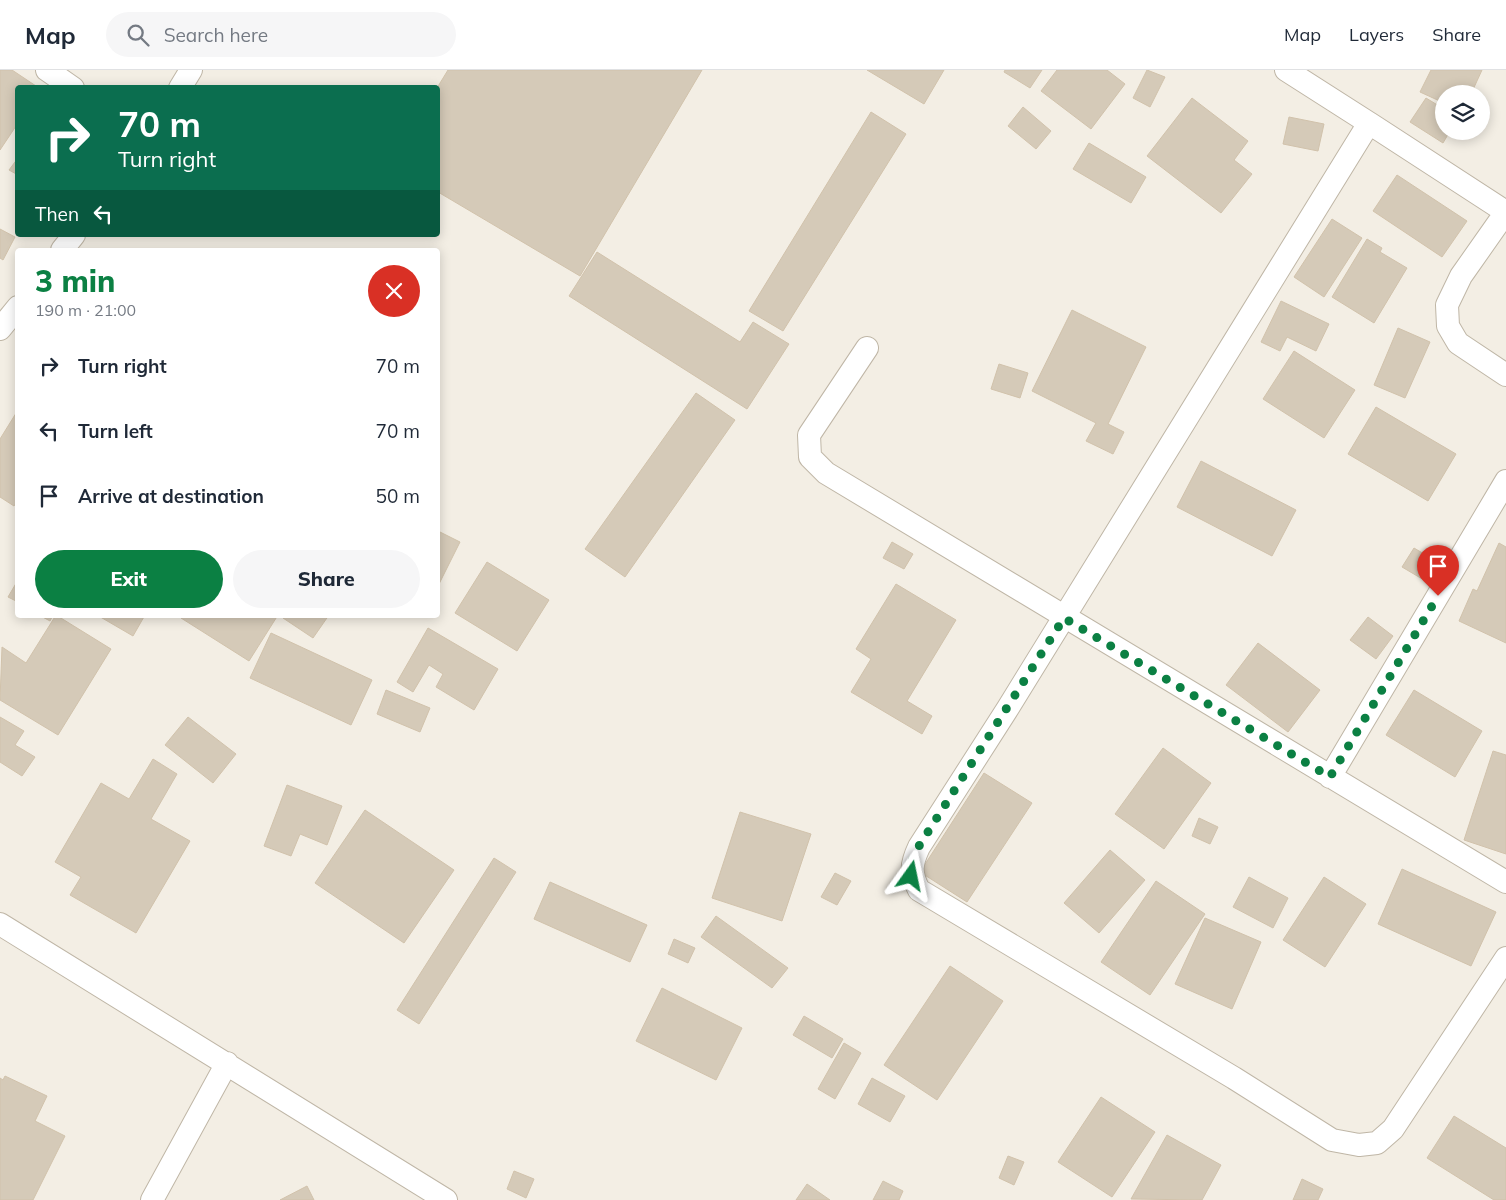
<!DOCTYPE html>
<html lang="en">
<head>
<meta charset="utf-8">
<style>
  body { margin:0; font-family:Mulish,sans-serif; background:#f6f6f7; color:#1f2937; height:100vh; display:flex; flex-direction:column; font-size:19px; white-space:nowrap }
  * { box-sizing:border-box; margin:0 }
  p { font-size:16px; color:#747a83 }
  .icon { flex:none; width:28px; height:28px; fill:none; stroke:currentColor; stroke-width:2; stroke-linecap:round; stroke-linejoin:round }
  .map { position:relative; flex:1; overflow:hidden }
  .details { position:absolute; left:15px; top:178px; width:425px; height:370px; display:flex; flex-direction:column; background:#fff; border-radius:5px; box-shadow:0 2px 12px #0003 }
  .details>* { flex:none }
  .top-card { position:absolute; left:15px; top:15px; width:425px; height:152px; border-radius:5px; box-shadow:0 2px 12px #0003; background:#0b6e4f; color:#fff; overflow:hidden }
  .tools { position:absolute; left:1435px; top:15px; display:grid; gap:10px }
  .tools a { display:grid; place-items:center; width:55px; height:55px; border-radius:50%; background:#fff; box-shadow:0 2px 12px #0003; font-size:25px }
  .pin { position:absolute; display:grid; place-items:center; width:42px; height:42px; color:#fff; margin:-51px -21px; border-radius:50% 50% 50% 0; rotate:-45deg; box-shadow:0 0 5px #0007 }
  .pin .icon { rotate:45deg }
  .me { position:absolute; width:55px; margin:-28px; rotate:12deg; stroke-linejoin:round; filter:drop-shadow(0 0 4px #0008) }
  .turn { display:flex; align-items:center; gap:18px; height:105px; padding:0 20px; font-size:22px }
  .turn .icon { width:65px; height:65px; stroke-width:2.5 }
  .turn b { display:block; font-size:35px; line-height:42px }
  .then { display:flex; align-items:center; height:48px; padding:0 20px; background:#0003; gap:10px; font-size:19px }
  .round { display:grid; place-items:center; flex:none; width:52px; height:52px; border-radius:26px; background:#f6f6f7 }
  .summary { display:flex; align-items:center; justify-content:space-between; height:85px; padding:0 20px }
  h1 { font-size:30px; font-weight:800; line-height:38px; color:#0b8043 }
  .primary-button { display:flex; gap:10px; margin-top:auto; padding:10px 20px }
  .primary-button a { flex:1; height:58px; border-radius:30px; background:#0b8043; color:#fff; font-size:20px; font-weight:800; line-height:58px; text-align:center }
  .primary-button a+a { background:#f6f6f7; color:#1f2937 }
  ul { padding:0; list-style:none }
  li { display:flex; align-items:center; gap:15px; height:65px; padding:0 20px }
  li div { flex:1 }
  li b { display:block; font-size:19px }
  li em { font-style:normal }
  header { display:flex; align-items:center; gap:30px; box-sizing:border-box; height:70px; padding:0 25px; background:#fff; border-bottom:1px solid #e0e1e3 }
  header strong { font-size:24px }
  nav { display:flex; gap:28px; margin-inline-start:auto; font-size:18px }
  .search { width:350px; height:45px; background:#f6f6f7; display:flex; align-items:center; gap:12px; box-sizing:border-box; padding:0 18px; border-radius:28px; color:#747a83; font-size:19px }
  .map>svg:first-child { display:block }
</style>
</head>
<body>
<header>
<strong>Map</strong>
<div class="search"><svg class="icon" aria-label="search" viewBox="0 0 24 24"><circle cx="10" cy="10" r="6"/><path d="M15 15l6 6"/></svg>Search here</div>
<nav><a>Map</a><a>Layers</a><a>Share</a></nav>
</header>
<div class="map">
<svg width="1506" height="1130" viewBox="0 0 1506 1130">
  <rect width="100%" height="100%" fill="#f3eee4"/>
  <path fill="#d5cab8" stroke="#d1c2ab" d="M 0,0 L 12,0 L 39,18 L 18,18 L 18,53 L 0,80 Z
    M 448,0 L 702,0 L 580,206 L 438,122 L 437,18 Z
    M 867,0 L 944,0 L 924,34 Z
    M 1005,0 L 1042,0 L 1030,18 L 1004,2 Z
    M 1057,0 L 1107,0 L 1125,14 L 1091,59 L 1041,21 Z
    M 1147,0 L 1165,7 L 1150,37 L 1133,28 Z
    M 1431,0 L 1482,0 L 1471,24 L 1444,24 L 1444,33 L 1420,22 Z
    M 1192,28 L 1248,71 L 1234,90 L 1252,104 L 1221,143 L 1147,86 Z
    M 1426,28 L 1444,39 L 1444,61 L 1450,61 L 1443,73 L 1410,52 Z
    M 1023,37 L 1051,61 L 1036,79 L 1008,56 Z
    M 871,42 L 906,64 L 783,261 L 749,241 Z
    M 1289,47 L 1324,54 L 1318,81 L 1283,74 Z
    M 1089,73 L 1146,107 L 1131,133 L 1073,99 Z
    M 18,88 L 18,105 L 9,100 Z
    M 1397,105 L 1467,151 L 1442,187 L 1373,141 Z
    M 1332,149 L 1362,168 L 1324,227 L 1294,207 Z
    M 0,159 L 15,167 L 3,190 L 0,188 Z
    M 1367,169 L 1382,178 L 1380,182 L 1407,198 L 1374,253 L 1332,227 Z
    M 597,182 L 740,272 L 753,252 L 789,274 L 747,339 L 569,226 Z
    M 1281,231 L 1329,254 L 1316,281 L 1287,267 L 1280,281 L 1261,272 Z
    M 1072,240 L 1146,277 L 1108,354 L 1124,362 L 1113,384 L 1086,371 L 1096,353 L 1032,321 Z
    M 1398,258 L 1430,272 L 1405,328 L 1374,315 Z
    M 1294,281 L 1355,320 L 1324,368 L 1263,329 Z
    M 999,294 L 1028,303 L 1020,328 L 991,319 Z
    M 696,323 L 735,350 L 625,507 L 585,479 Z
    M 1376,337 L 1456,384 L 1428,431 L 1348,384 Z
    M 18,340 L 18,430 L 14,436 L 0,427 L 0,369 Z
    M 1201,391 L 1296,440 L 1272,486 L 1177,437 Z
    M 438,461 L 460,472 L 438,516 Z
    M 892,472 L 913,484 L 904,499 L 883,488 Z
    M 1499,473 L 1506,477 L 1506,573 L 1459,551 L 1473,519 L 1477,521 Z
    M 1414,478 L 1436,491 L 1424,510 L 1402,497 Z
    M 487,492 L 549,530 L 517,581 L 455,543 Z
    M 18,510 L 18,532 L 8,527 Z
    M 896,514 L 956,550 L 907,631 L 932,646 L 922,664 L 851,622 L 871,589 L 856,579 Z
    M 39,545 L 53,545 L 50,551 Z
    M 56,545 L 111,579 L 58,665 L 0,630 L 2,577 L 26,593 Z
    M 97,545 L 145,545 L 133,566 Z
    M 183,545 L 278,545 L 249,591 L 181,548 Z
    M 285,545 L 329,545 L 313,568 L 283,548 Z
    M 1368,547 L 1393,566 L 1376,589 L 1350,570 Z
    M 428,558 L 498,599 L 474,640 L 436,617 L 443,604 L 429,595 L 413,622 L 397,612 Z
    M 271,563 L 372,610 L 351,655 L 250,608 Z
    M 1258,573 L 1320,620 L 1288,662 L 1226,615 Z
    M 386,620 L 430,638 L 420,662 L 377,644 Z
    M 1414,620 L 1482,661 L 1455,707 L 1386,665 Z
    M 0,647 L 24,661 L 15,675 L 35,687 L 22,706 L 0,692 Z
    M 188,647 L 236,684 L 213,713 L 165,675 Z
    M 1163,678 L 1211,713 L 1164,779 L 1115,744 Z
    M 1493,681 L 1506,685 L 1506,784 L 1464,770 Z
    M 153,689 L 177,704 L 151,749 L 190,771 L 136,863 L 70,825 L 81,807 L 55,792 L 101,713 L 129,729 Z
    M 984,703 L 1032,733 L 967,832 L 920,802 Z
    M 287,715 L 342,736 L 327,775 L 300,764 L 291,786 L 264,776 Z
    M 365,740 L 454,800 L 404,873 L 315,813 Z
    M 740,742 L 811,764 L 782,851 L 712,828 Z
    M 1199,748 L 1218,757 L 1210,774 L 1192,766 Z
    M 1110,780 L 1145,810 L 1099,863 L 1064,833 Z
    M 494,788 L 516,802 L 419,954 L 397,940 Z
    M 1402,799 L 1496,842 L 1471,896 L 1378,854 Z
    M 835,803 L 851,811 L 837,835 L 821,827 Z
    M 1249,807 L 1288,828 L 1273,858 L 1233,837 Z
    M 1324,807 L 1366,834 L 1325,897 L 1283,870 Z
    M 1156,811 L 1205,844 L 1150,925 L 1101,892 Z
    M 550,812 L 647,855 L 630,892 L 534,849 Z
    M 716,846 L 788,898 L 772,918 L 701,867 Z
    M 1205,848 L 1261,872 L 1232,939 L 1175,914 Z
    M 674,869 L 695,878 L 688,893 L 668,884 Z
    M 950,896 L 1003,931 L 937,1030 L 884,995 Z
    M 662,918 L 742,958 L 716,1010 L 636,971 Z
    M 804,946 L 843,969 L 832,988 L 793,965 Z
    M 844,973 L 861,983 L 835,1029 L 818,1019 Z
    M 5,1006 L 47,1026 L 35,1051 L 65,1066 L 33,1130 L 0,1130 L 0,1008 L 3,1010 Z
    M 872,1008 L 905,1026 L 890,1052 L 858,1034 Z
    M 1101,1027 L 1155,1062 L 1112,1127 L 1058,1092 Z
    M 1454,1046 L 1506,1078 L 1506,1130 L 1494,1130 L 1427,1088 Z
    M 1167,1065 L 1221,1095 L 1202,1130 L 1131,1129 Z
    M 1008,1086 L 1024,1092 L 1014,1115 L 999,1108 Z
    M 514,1101 L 534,1109 L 526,1128 L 507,1119 Z
    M 1302,1109 L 1323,1119 L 1318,1130 L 1293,1130 Z
    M 883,1111 L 903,1121 L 899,1130 L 873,1130 Z
    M 807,1114 L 830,1130 L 796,1130 Z
    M 307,1116 L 314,1130 L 280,1130 Z"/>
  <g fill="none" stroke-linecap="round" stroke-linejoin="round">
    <defs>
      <path id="street" d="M 47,0 L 73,18
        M 1286,0 L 1369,53
        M 180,18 L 191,0
        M 1506,142 L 1369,53 L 1008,638 L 919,777 C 911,794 910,803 919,820 L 1234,1008 L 1332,1070 L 1359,1075 L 1377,1073 L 1393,1059 L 1506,888
        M 1506,142 L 1461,206 L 1447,235 L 1448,256 L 1458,273 L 1506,305
        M 62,180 L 74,165
        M 0,259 L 18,237
        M 867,278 L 809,365 L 810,387 L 826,403 L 1506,812
        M 1330,707 L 1506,411
        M 0,854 L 446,1130
        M 152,1130 L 227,993"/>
    </defs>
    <use href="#street" stroke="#bfb6a6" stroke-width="24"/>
    <use href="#street" stroke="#fff" stroke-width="22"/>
  </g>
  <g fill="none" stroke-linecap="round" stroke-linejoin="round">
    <path stroke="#0b8043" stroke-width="9" stroke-dasharray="0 16.2" d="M 911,806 L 911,793 L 919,776 L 1064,548 L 1330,707 L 1438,526"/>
  </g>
</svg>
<div class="tools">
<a><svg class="icon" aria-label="layers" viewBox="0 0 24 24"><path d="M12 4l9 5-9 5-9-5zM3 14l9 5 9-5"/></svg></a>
</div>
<div class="pin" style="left:1438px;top:526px;background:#d93025"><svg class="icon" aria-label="arrive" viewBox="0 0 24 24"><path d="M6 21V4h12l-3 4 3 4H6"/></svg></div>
<svg class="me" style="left:911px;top:806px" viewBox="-20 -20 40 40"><path d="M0-17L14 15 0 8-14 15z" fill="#0b8043" stroke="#fff" stroke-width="4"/></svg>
<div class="top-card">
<div class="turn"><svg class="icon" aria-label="right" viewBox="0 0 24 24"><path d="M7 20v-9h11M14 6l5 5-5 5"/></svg><div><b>70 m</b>Turn right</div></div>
<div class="then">Then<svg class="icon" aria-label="left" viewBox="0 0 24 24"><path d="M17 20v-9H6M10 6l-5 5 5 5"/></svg></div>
</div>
<section class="details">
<div class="summary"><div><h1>3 min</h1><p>190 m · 21:00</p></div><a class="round" style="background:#d93025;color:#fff"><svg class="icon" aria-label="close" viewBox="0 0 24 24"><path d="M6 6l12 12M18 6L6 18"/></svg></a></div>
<ul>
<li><svg class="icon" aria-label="right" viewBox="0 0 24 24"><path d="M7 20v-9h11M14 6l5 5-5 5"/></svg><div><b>Turn right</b></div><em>70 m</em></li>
<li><svg class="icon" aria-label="left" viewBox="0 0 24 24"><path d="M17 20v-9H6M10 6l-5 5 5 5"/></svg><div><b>Turn left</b></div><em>70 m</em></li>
<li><svg class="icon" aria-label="arrive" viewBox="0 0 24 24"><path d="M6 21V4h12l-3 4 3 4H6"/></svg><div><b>Arrive at destination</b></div><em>50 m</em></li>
</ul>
<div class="primary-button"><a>Exit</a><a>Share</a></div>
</section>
</div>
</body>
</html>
